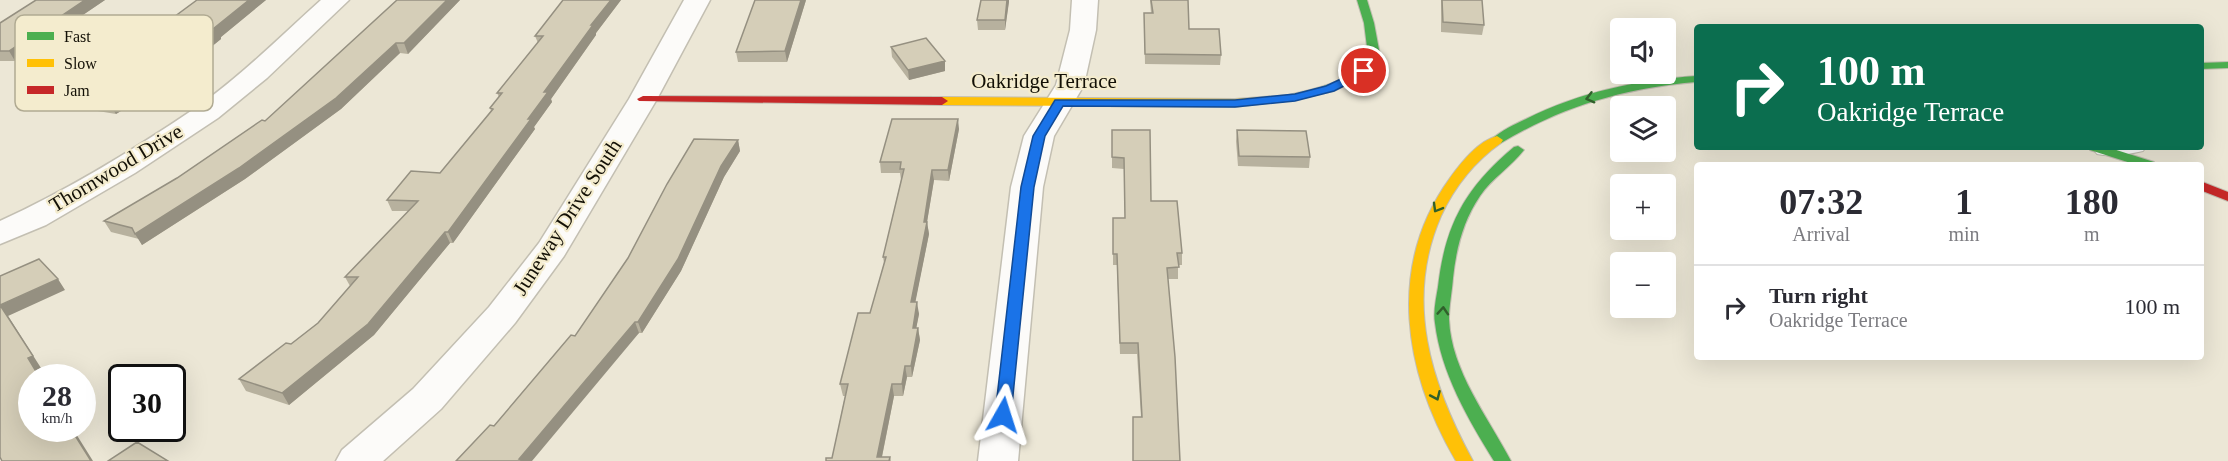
<!DOCTYPE html>
<html lang="en">
<head>
<meta charset="utf-8">
<style>
  body { margin:0; font-family:Georgia,serif; background:#f7f7f7; color:#2b2b33; height:100vh; display:flex; flex-direction:column; font-size:22px; white-space:nowrap }
  * { box-sizing:border-box; margin:0 }
  p { font-size:20px; color:#7c7c81 }
  .icon { flex:none; width:33px; height:33px; fill:none; stroke:currentColor; stroke-width:2; stroke-linecap:round; stroke-linejoin:round }
  .map { position:relative; flex:1; overflow:hidden }
  .panel { position:absolute; left:1694px; top:162px; width:510px; height:198px; display:flex; flex-direction:column; background:#fff; border-radius:6px; box-shadow:0 6px 24px #0002 }
  .panel>* { flex:none }
  .top-card { position:absolute; left:1694px; top:24px; width:510px; height:126px; border-radius:6px; box-shadow:0 6px 24px #0002; background:#0b6e4f; color:#fff; overflow:hidden }
  .fabs { position:absolute; left:1610px; top:18px; display:grid; gap:12px }
  .fabs a { display:grid; place-items:center; width:66px; height:66px; border-radius:6px; background:#fff; box-shadow:0 6px 24px #0002; font-size:30px }
  .speed { position:absolute; left:18px; top:364px; display:flex; gap:12px; font-size:30px; font-weight:700; text-align:center }
  .speed>* { display:grid; place-content:center; width:78px; height:78px; border-radius:50%; background:#fff; box-shadow:0 6px 24px #0002; line-height:1 }
  .speed small { font-size:15px; font-weight:400 }
  .speed .limit { border:3px solid #111; border-radius:9px; background:#fff; color:#111 }
  .pin { position:absolute; display:grid; place-items:center; width:51px; height:51px; color:#fff; margin:-26px; border:3px solid #fff; border-radius:50%; box-shadow:0 2px 6px #0007 }
  .me { position:absolute; width:66px; margin:-33px; rotate:6deg; stroke-linejoin:round; filter:drop-shadow(0 0 4px #0008) }
  .turn { display:flex; align-items:center; gap:21px; height:126px; padding:0 24px; font-size:27px }
  .turn .icon { width:78px; height:78px; stroke-width:2.5 }
  .turn b { display:block; font-size:42px; line-height:51px }
  .eta { display:flex; justify-content:space-evenly; align-items:center; height:102px; text-align:center }
  .eta b { font-size:36px; font-weight:600; line-height:42px }
  ul { padding:0; list-style:none }
  li { display:flex; align-items:center; gap:18px; height:84px; padding:0 24px; border-top:2px solid #e1e1e2 }
  li div { flex:1 }
  li b { display:block; font-size:22px }
  li em { font-style:normal }
  .map>svg:first-child { display:block }
</style>
</head>
<body>
<div class="map">
<svg width="2228" height="461" viewBox="0 0 2228 461">
  <rect width="100%" height="100%" fill="#ece7d6"/>
  <g fill="none" stroke-linecap="round" stroke-linejoin="round">
    <defs>
      <path id="lane" d="M 2096,147 L 2146,147 L 2143,151 C 2130,154 2110,157 2097,154 L 2094,150 Z"/>
      <path id="street" d="M 321,0 L 349,0 L 267,78 L 218,118 L 135,173 L 46,225 L 0,244 L 0,221 C 68,190 135,149 197,107 C 241,76 281,36 321,0 Z
        M 684,0 L 710,0 L 657,99 L 564,256 L 515,323 L 441,409 L 383,461 L 336,461 L 342,450 L 413,389 L 489,307 L 539,243 L 629,99 Z
        M 1072,0 L 1098,0 L 1096,30 L 1084,85 L 1054,136 L 1043,187 L 1018,461 L 978,461 L 1011,187 L 1024,136 L 1056,85 L 1070,30 Z"/>
      <path id="fast" d="M 1357,0 L 1367,0 L 1374,23 L 1380,55 L 1368,73 L 1334,91 L 1289,101 L 1285,100 L 1283,98 L 1285,96 C 1316,88 1350,84 1368,55 L 1364,23 Z
        M 2228,62 L 2228,68 L 2200,69 L 2200,63 Z
        M 1696,76 L 1696,82 C 1625,88 1563,106 1501,143 L 1497,144 L 1491,140 C 1500,131 1515,124 1526,119 C 1580,92 1637,80 1696,76 Z
        M 1518,146 L 1524,150 C 1511,167 1492,178 1480,196 C 1463,221 1456,249 1453,278 C 1452,292 1449,306 1449,319 C 1451,371 1488,417 1511,461 L 1494,461 C 1468,419 1441,373 1435,323 C 1433,312 1436,299 1438,287 C 1445,225 1465,188 1514,147 Z
        M 2088,147 L 2107,147 L 2154,162 L 2156,165 L 2137,165 L 2090,150 Z"/>
      <path id="slow" d="M 1289,95 L 1295,98 L 1293,100 L 1235,107 L 942,105 L 936,101 L 942,97 L 1235,99 Z
        M 1497,136 L 1503,140 L 1501,143 C 1474,162 1455,186 1441,216 C 1404,301 1431,384 1473,461 L 1456,461 C 1404,372 1386,266 1450,178 C 1461,163 1478,141 1497,136 Z"/>
      <path id="jam" d="M 643,96 L 942,97 L 948,101 L 942,105 L 639,101 L 637,99 Z
        M 2200,181 L 2228,192 L 2228,201 L 2200,190 Z"/>
    </defs>
    <use href="#lane" stroke="#c3bfb2" stroke-width="2"/>
    <use href="#street" stroke="#c3bfb2" stroke-width="3"/>
    <use href="#fast" stroke="#c3bfb2" stroke-width="2"/>
    <use href="#slow" stroke="#c3bfb2" stroke-width="2"/>
    <use href="#jam" stroke="#c3bfb2" stroke-width="2"/>
    <use href="#lane" fill="#fcfbf9" fill-rule="evenodd"/>
    <use href="#street" fill="#fcfbf9" fill-rule="evenodd"/>
    <use href="#fast" fill="#4caf50" fill-rule="evenodd"/>
    <use href="#slow" fill="#ffc107" fill-rule="evenodd"/>
    <use href="#jam" fill="#c62828" fill-rule="evenodd"/>
  </g>
  <path fill="#b7b19e" d="M 36,0 L 105,0 L 15,61 L 0,61 L 0,23 Z
    M 197,0 L 266,0 L 221,37 L 221,39 L 164,85 L 116,114 L 73,107 L 67,96 Z
    M 397,0 L 460,0 L 408,54 L 400,53 L 341,109 L 245,179 L 142,245 L 139,239 L 111,232 L 104,221 L 177,178 L 265,121 Z
    M 563,0 L 621,0 L 596,33 L 596,35 L 551,99 L 552,102 L 534,127 L 535,129 L 453,243 L 450,243 L 374,335 L 289,405 L 246,391 L 239,379 L 291,344 L 318,323 L 350,286 L 345,277 L 408,211 L 392,211 L 387,200 L 440,173 L 491,111 L 490,108 L 499,97 L 497,93 L 538,43 L 535,36 Z
    M 806,0 L 787,62 L 738,62 L 736,52 Z
    M 981,0 L 1009,0 L 1005,30 L 978,30 L 977,20 Z
    M 1150,0 L 1188,0 L 1189,29 L 1221,55 L 1220,65 L 1145,64 L 1144,13 L 1151,13 Z
    M 1441,0 L 1482,0 L 1484,25 L 1482,35 L 1441,32 Z
    M 891,47 L 945,61 L 945,71 L 909,80 L 892,57 Z
    M 959,129 L 949,181 L 934,180 L 927,222 L 929,234 L 915,302 L 919,314 L 916,328 L 918,328 L 920,340 L 912,377 L 907,377 L 903,396 L 894,396 L 882,457 L 890,457 L 891,461 L 826,461 L 832,458 L 845,396 L 843,396 L 840,384 L 870,313 L 884,263 L 883,257 L 901,180 L 900,173 L 881,173 L 880,162 Z
    M 1112,130 L 1151,201 L 1182,253 L 1182,265 L 1178,265 L 1178,279 L 1168,279 L 1180,461 L 1141,417 L 1137,354 L 1120,354 L 1117,265 L 1113,265 L 1113,218 L 1125,218 L 1124,169 L 1112,168 Z
    M 1237,130 L 1310,157 L 1309,168 L 1238,166 L 1236,141 Z
    M 738,140 L 740,151 L 724,177 L 681,271 L 642,333 L 639,333 L 494,426 L 575,336 L 628,258 Z"/>
  <path fill="#959081" d="M 85,0 L 105,0 L 15,61 L 9,51 Z
    M 249,0 L 266,0 L 221,37 L 221,39 L 164,85 L 116,114 L 109,103 L 213,29 Z
    M 447,0 L 460,0 L 408,54 L 404,43 Z
    M 611,0 L 621,0 L 596,33 L 596,35 L 551,99 L 552,102 L 534,127 L 535,129 L 453,243 L 448,232 L 528,119 L 544,92 L 591,25 Z
    M 801,0 L 806,0 L 787,62 L 785,51 Z
    M 1007,0 L 1009,0 L 1009,2 L 1005,30 L 1005,20 Z
    M 396,43 L 400,53 L 341,109 L 245,179 L 142,245 L 135,234 Z
    M 945,61 L 945,71 L 909,80 L 908,70 Z
    M 958,119 L 959,129 L 949,181 L 948,170 Z
    M 738,140 L 740,151 L 724,177 L 681,271 L 642,333 L 638,322 L 721,166 Z
    M 932,170 L 934,180 L 925,234 L 924,222 Z
    M 927,222 L 929,234 L 913,314 L 911,302 Z
    M 445,232 L 450,243 L 374,335 L 289,405 L 282,393 Z
    M 58,279 L 65,290 L 8,316 L 41,368 L 37,370 L 42,378 L 40,378 L 28,358 L 0,305 Z
    M 917,302 L 919,314 L 914,340 L 913,328 Z
    M 635,322 L 639,333 L 532,461 L 520,461 L 519,459 Z
    M 918,328 L 920,340 L 912,377 L 911,366 Z
    M 905,366 L 907,377 L 903,396 L 902,384 Z
    M 892,384 L 894,396 L 881,461 L 877,457 Z
    M 71,429 L 73,429 L 93,461 L 91,461 Z"/>
  <path fill="#d5ceb8" stroke="#959081" stroke-width="1.5" d="M 36,0 L 85,0 L 9,51 L 0,51 L 0,23 Z
    M 197,0 L 249,0 L 213,29 L 216,29 L 158,74 L 109,103 L 67,96 Z
    M 397,0 L 447,0 L 404,43 L 396,43 L 336,98 L 239,168 L 135,234 L 132,228 L 104,221 L 177,178 L 262,120 L 265,121 Z
    M 563,0 L 611,0 L 591,25 L 593,25 L 544,92 L 548,92 L 528,119 L 531,119 L 448,232 L 445,232 L 368,324 L 282,393 L 239,379 L 286,343 L 291,344 L 318,323 L 358,277 L 345,277 L 418,201 L 387,200 L 411,171 L 440,173 L 493,109 L 490,108 L 502,93 L 497,93 L 543,36 L 535,36 Z
    M 755,0 L 801,0 L 785,51 L 736,52 Z
    M 981,0 L 1007,0 L 1005,20 L 977,20 Z
    M 1151,0 L 1188,0 L 1189,29 L 1219,29 L 1221,55 L 1145,54 L 1144,13 L 1153,13 Z
    M 1442,0 L 1482,0 L 1484,25 L 1443,22 Z
    M 926,38 L 945,61 L 908,70 L 891,47 Z
    M 892,119 L 958,119 L 948,170 L 932,170 L 924,222 L 927,222 L 911,302 L 917,302 L 913,328 L 918,328 L 911,366 L 905,366 L 902,384 L 892,384 L 877,457 L 890,457 L 889,461 L 826,461 L 826,458 L 832,458 L 848,384 L 840,384 L 858,313 L 870,313 L 886,257 L 883,257 L 904,169 L 900,169 L 901,162 L 880,162 Z
    M 1112,130 L 1150,130 L 1151,201 L 1177,201 L 1182,253 L 1177,253 L 1179,267 L 1167,268 L 1175,357 L 1180,461 L 1133,461 L 1133,417 L 1142,417 L 1138,343 L 1120,343 L 1117,254 L 1113,254 L 1113,218 L 1125,218 L 1124,158 L 1112,157 Z
    M 1237,130 L 1306,131 L 1310,157 L 1239,156 Z
    M 694,139 L 738,140 L 721,166 L 678,259 L 638,322 L 635,322 L 519,459 L 523,460 L 522,461 L 456,461 L 490,425 L 494,426 L 571,335 L 575,336 L 628,258 L 667,184 Z
    M 39,259 L 58,279 L 0,305 L 0,276 Z
    M 0,305 L 33,356 L 28,358 L 40,378 L 32,378 L 32,429 L 71,429 L 91,461 L 2,461 L 0,457 Z
    M 137,442 L 168,461 L 108,461 Z"/>
  <defs><path id="oneway-chevron" d="M-2-3.5L2.5 0L-2 3.5" fill="none" stroke-width="1.6" stroke-linecap="round" stroke-linejoin="round" transform="scale(1.5)"/></defs>
  <g stroke="#30602b">
    <use href="#oneway-chevron" transform="translate(1590 98) rotate(165)"/>
    <use href="#oneway-chevron" transform="translate(1437 208) rotate(120)"/>
    <use href="#oneway-chevron" transform="translate(1443 311) rotate(-86)"/>
    <use href="#oneway-chevron" transform="translate(1436 396) rotate(66)"/>
  </g>
  <path fill="#1a73e8" stroke="#114b97" stroke-width="1.5" d="M 1364,68 L 1369,71 L 1368,74 L 1334,91 L 1295,101 L 1235,107 L 1063,106 L 1045,136 L 1034,187 L 1011,415 L 1009,420 L 997,420 L 995,415 L 1021,187 L 1033,136 L 1055,100 L 1235,100 L 1295,94 L 1326,86 Z"/>
  <g text-anchor="middle" stroke-width="4.5" stroke-linejoin="round" paint-order="stroke">
    <g font-size="21" fill="#131006" stroke="#f4ecce">
      <text x="1044" y="88">Oakridge Terrace</text>
      <text transform="translate(116 168) rotate(-31)" y="7">Thornwood Drive</text>
      <text transform="translate(567 217) rotate(-57)" y="7">Juneway Drive South</text>
    </g>
  </g>
  <rect x="15" y="15" width="198" height="96" rx="9" fill="#f4ecce" stroke="#b0aa92" stroke-width="1.5"/>
  <rect x="27" y="32" width="27" height="8" fill="#4caf50"/>
  <rect x="27" y="59" width="27" height="8" fill="#ffc107"/>
  <rect x="27" y="86" width="27" height="8" fill="#c62828"/>
  <g font-size="16" fill="#131006">
    <text x="64" y="42">Fast</text>
    <text x="64" y="69">Slow</text>
    <text x="64" y="96">Jam</text>
  </g>
</svg>
<div class="fabs">
<a><svg class="icon" aria-label="sound" viewBox="0 0 24 24"><path d="M4 9h4l5-4v14l-5-4H4zM17 9q2 3 0 6"/></svg></a>
<a><svg class="icon" aria-label="layers" viewBox="0 0 24 24"><path d="M12 4l9 5-9 5-9-5zM3 14l9 5 9-5"/></svg></a>
<a>+</a>
<a>−</a>
</div>
<div class="speed"><div>28<small>km/h</small></div><div class="limit">30</div></div>
<div class="pin" style="left:1364px;top:71px;background:#d93025"><svg class="icon" aria-label="arrive" viewBox="0 0 24 24"><path d="M6 21V4h12l-3 4 3 4H6"/></svg></div>
<svg class="me" style="left:1003px;top:415px" viewBox="-20 -20 40 40"><path d="M0-17L14 15 0 8-14 15z" fill="#1a73e8" stroke="#fff" stroke-width="4"/></svg>
<div class="top-card">
<div class="turn"><svg class="icon" aria-label="right" viewBox="0 0 24 24"><path d="M7 20v-9h11M14 6l5 5-5 5"/></svg><div><b>100 m</b>Oakridge Terrace</div></div>
</div>
<section class="panel">
<div class="eta">
<div><b>07:32</b><p>Arrival</p></div>
<div><b>1</b><p>min</p></div>
<div><b>180</b><p>m</p></div>
</div>
<ul>
<li><svg class="icon" aria-label="right" viewBox="0 0 24 24"><path d="M7 20v-9h11M14 6l5 5-5 5"/></svg><div><b>Turn right</b><p>Oakridge Terrace</p></div><em>100 m</em></li>
</ul>
</section>
</div>
</body>
</html>
